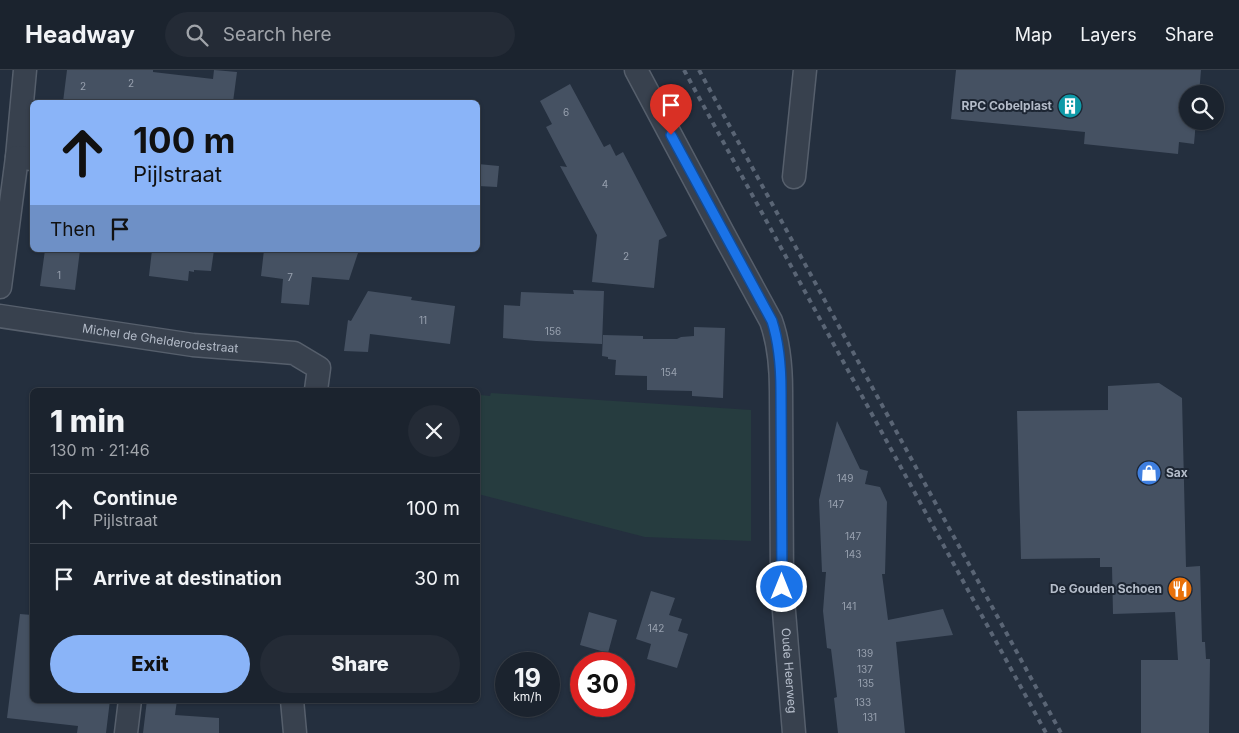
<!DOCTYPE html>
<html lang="en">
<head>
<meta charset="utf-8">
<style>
  body { margin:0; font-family:Inter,sans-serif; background:#242b36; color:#f1f3f6; height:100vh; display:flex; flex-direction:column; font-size:19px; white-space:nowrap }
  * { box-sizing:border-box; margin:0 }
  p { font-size:16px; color:#a0a4aa }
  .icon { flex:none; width:28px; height:28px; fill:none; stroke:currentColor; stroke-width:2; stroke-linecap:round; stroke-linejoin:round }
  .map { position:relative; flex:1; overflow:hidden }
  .side { position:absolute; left:30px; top:318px; width:450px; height:315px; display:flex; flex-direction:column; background:#1b232e; border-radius:8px; box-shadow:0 1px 4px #0004,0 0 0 1px #39404a }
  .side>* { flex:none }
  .guide { position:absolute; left:30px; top:30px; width:450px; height:152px; border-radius:8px; box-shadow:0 1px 4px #0004,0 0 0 1px #39404a; background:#8ab4f8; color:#111; overflow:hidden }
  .tools { position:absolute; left:1179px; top:15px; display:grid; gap:10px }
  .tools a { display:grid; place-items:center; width:45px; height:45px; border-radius:50%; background:#1b232e; box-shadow:0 1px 4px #0004,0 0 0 1px #39404a; font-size:25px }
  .speed { position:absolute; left:495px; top:582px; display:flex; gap:10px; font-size:25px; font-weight:700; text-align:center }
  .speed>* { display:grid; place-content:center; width:65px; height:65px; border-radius:50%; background:#1b232e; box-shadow:0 1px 4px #0004,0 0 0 1px #39404a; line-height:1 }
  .speed small { font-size:12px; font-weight:400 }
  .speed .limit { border:8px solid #d22; background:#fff; color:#111 }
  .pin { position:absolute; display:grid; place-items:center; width:42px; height:42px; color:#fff; margin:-51px -21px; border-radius:50% 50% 50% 0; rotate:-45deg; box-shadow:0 0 5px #0007 }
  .pin .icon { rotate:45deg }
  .me { position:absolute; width:55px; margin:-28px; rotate:0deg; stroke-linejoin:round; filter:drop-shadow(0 0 4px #0008) }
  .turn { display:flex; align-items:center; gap:18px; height:105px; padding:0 20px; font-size:22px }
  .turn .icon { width:65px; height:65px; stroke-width:2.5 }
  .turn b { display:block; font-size:35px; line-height:42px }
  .then { display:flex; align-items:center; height:48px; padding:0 20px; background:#0003; gap:10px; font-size:19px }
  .round { display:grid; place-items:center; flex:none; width:52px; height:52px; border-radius:26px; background:#242b36 }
  .summary { display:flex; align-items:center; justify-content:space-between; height:85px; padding:0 20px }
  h1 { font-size:30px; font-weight:800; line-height:38px }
  .action { display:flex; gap:10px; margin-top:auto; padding:10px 20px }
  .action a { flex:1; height:58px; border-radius:30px; background:#8ab4f8; color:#111; font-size:20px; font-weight:800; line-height:58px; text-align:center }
  .action a+a { background:#242b36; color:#f1f3f6 }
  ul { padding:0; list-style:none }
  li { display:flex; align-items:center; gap:15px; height:70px; padding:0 20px; border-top:1px solid #39404a }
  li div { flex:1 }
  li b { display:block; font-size:19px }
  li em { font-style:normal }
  header { display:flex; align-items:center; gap:30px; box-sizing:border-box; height:70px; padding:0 25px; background:#1b232e; border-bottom:1px solid #39404a }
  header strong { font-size:24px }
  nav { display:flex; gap:28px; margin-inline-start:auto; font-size:18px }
  .search { width:350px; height:45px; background:#242b36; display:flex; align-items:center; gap:12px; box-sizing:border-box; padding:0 18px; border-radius:28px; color:#a0a4aa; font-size:19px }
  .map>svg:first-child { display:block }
</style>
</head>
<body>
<header>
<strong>Headway</strong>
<div class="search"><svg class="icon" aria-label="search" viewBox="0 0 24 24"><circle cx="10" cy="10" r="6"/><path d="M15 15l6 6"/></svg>Search here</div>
<nav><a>Map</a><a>Layers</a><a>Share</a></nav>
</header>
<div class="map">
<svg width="1239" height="663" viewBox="0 0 1239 663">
  <rect width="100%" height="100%" fill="#242f3e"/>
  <path fill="#263c3f" d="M 491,323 L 751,340 L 751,471 L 645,467 L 478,424 L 478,337 L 480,325 L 490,326 Z"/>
  <path fill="#455162" d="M 67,0 L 153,0 L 153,2 L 213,9 L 214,0 L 237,2 L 233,32 L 63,32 Z
    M 956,0 L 1201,0 L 1199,24 L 1188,24 L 1188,51 L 1196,51 L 1194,74 L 1179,72 L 1178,84 L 1084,74 L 1085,62 L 951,49 Z
    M 570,14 L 604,77 L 610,74 L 616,86 L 623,82 L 667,166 L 659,170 L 654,218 L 592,212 L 597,165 L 560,96 L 567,97 L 546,57 L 552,54 L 540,31 Z
    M 478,94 L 499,96 L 497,117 L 478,116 Z
    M 45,180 L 80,180 L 75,220 L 40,216 Z
    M 152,180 L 214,180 L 211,201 L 194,200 L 194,202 L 189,201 L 188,211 L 149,206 Z
    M 264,180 L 359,180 L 349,210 L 312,207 L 309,235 L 281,233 L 283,209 L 261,206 Z
    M 573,220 L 604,221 L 602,274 L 536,271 L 503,268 L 504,235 L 520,236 L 521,222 L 574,224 Z
    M 368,221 L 412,227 L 411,230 L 455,236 L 450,274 L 370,264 L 368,282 L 344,281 L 348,250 L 351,251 Z
    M 694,257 L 725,258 L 723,328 L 692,326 L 692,321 L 647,320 L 647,306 L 615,305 L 616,290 L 608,289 L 608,287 L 602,286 L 603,265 L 643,266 L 643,269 L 677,269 L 681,267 L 694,266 Z
    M 1159,313 L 1182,328 L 1186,497 L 1200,496 L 1202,572 L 1205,572 L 1206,589 L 1210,589 L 1209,663 L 1141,663 L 1141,590 L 1178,590 L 1175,542 L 1113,544 L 1112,497 L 1100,497 L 1100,488 L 1021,489 L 1017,341 L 1108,340 L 1108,316 Z
    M 837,351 L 860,399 L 868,401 L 865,414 L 880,417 L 887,432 L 885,504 L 882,504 L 888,550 L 943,539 L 953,565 L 896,572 L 905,663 L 838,663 L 834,628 L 837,627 L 831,579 L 827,578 L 823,541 L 826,502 L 822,502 L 819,430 Z
    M 651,521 L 675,528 L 669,545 L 682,549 L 678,561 L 688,564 L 677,598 L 647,589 L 651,574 L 636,569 Z
    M 589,542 L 617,550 L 608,583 L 580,575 Z
    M 20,544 L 32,545 L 32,630 L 110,630 L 106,663 L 77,663 L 78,656 L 7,648 Z
    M 147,630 L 177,630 L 175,645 L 219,648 L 219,663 L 143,663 Z"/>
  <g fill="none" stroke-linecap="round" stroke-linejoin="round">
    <defs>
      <g id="street">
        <path id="s1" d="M 636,0 L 723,163 L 771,251 C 779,273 781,297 781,321 L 782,517 L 794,663"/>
        <path d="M 17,87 L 25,0"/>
        <path d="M 794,107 L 805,0"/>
        <path d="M 0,217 L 17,87 L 32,89"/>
        <path id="s2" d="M 0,246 L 193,275 L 294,283 L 319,298 L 316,320"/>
        <path d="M 292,630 L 295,663"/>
        <path d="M 126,663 L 130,630"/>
      </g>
    </defs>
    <use href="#street" stroke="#565f6c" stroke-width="25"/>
    <use href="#street" stroke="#38414e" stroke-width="22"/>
    <path stroke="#5a6575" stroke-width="4" stroke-dasharray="5 5" stroke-linecap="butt" d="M 684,0 L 1046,663
      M 699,0 L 1061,663"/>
  </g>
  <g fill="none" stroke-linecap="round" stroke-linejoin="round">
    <defs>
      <path id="route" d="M 671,65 L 772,251 C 779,273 781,297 781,321 L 782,517"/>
    </defs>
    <use href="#route" stroke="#114b97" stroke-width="12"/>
    <use href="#route" stroke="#1a73e8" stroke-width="9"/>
  </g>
  <defs>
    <symbol id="building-disc" viewBox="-11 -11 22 22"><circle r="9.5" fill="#0f9aa8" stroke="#1d2633"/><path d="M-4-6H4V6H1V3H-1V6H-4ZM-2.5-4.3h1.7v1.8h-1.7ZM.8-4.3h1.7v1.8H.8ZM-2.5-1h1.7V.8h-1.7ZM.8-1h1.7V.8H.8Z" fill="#fff"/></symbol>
    <symbol id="shop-disc" viewBox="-11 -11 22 22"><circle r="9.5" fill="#3f7fe0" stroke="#1d2633"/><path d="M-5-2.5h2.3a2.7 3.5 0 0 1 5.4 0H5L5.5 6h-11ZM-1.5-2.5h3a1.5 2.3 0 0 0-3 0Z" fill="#fff"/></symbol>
    <symbol id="restaurant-disc" viewBox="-11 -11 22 22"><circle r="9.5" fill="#e8710a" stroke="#1d2633"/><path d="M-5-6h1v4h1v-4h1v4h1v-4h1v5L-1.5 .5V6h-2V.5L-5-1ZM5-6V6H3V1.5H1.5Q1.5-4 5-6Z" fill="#fff"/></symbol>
  </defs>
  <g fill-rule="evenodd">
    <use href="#building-disc" x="1056" y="22" width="28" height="28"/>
    <use href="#shop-disc" x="1135" y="389" width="28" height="28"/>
    <use href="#restaurant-disc" x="1166" y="505" width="28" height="28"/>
  </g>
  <g text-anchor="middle" stroke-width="4" stroke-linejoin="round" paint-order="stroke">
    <g font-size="10" fill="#98a1af">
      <text x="131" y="17">2</text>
      <text x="83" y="20">2</text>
      <text x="566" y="46">6</text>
      <text x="605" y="118">4</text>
      <text x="626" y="190">2</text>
      <text x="59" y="209">1</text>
      <text x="290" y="211">7</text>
      <text x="423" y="254">11</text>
      <text x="553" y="265">156</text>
      <text x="669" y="306">154</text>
      <text x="845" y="412">149</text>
      <text x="836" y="438">147</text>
      <text x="853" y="470">147</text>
      <text x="853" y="488">143</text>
      <text x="849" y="540">141</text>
      <text x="656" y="562">142</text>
      <text x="865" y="587">139</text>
      <text x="865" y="603">137</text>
      <text x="866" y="617">135</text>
      <text x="863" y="636">133</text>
      <text x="870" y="651">131</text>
    </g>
    <g font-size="12" font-weight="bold" fill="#b4bcc9" stroke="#1d2633" text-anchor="end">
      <text x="1052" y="40">RPC Cobelplast</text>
      <text x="1166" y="407" text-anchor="start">Sax</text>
      <text x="1162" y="523">De Gouden Schoen</text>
    </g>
    <g font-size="12" fill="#b4bcc9" stroke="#1d2633">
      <text dy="4" stroke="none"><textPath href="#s2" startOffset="162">Michel de Ghelderodestraat</textPath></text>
      <text dy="4" stroke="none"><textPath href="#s1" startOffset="636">Oude Heerweg</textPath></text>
    </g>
  </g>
</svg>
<div class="tools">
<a><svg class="icon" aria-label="search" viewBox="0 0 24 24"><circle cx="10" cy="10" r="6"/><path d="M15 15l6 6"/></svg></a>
</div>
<div class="speed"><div>19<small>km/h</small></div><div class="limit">30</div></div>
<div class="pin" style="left:671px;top:65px;background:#d93025"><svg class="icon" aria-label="arrive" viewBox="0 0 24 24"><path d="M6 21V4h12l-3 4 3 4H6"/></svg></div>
<svg class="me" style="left:782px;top:517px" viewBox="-20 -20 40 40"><circle r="17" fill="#1a73e8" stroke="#fff" stroke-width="3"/><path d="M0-11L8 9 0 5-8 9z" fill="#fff"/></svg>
<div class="guide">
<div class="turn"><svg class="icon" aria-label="ahead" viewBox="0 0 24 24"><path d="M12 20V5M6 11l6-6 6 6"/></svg><div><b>100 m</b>Pijlstraat</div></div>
<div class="then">Then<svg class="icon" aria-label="arrive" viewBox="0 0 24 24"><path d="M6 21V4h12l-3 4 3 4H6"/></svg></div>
</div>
<section class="side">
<div class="summary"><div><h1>1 min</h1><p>130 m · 21:46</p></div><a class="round"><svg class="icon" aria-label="close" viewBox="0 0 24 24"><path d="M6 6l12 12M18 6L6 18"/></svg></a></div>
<ul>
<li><svg class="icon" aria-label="ahead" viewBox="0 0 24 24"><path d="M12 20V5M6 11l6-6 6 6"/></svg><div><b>Continue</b><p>Pijlstraat</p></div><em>100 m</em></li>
<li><svg class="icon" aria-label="arrive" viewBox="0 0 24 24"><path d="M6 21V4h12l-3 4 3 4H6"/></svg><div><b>Arrive at destination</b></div><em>30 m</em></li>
</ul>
<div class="action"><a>Exit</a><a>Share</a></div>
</section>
</div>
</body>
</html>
